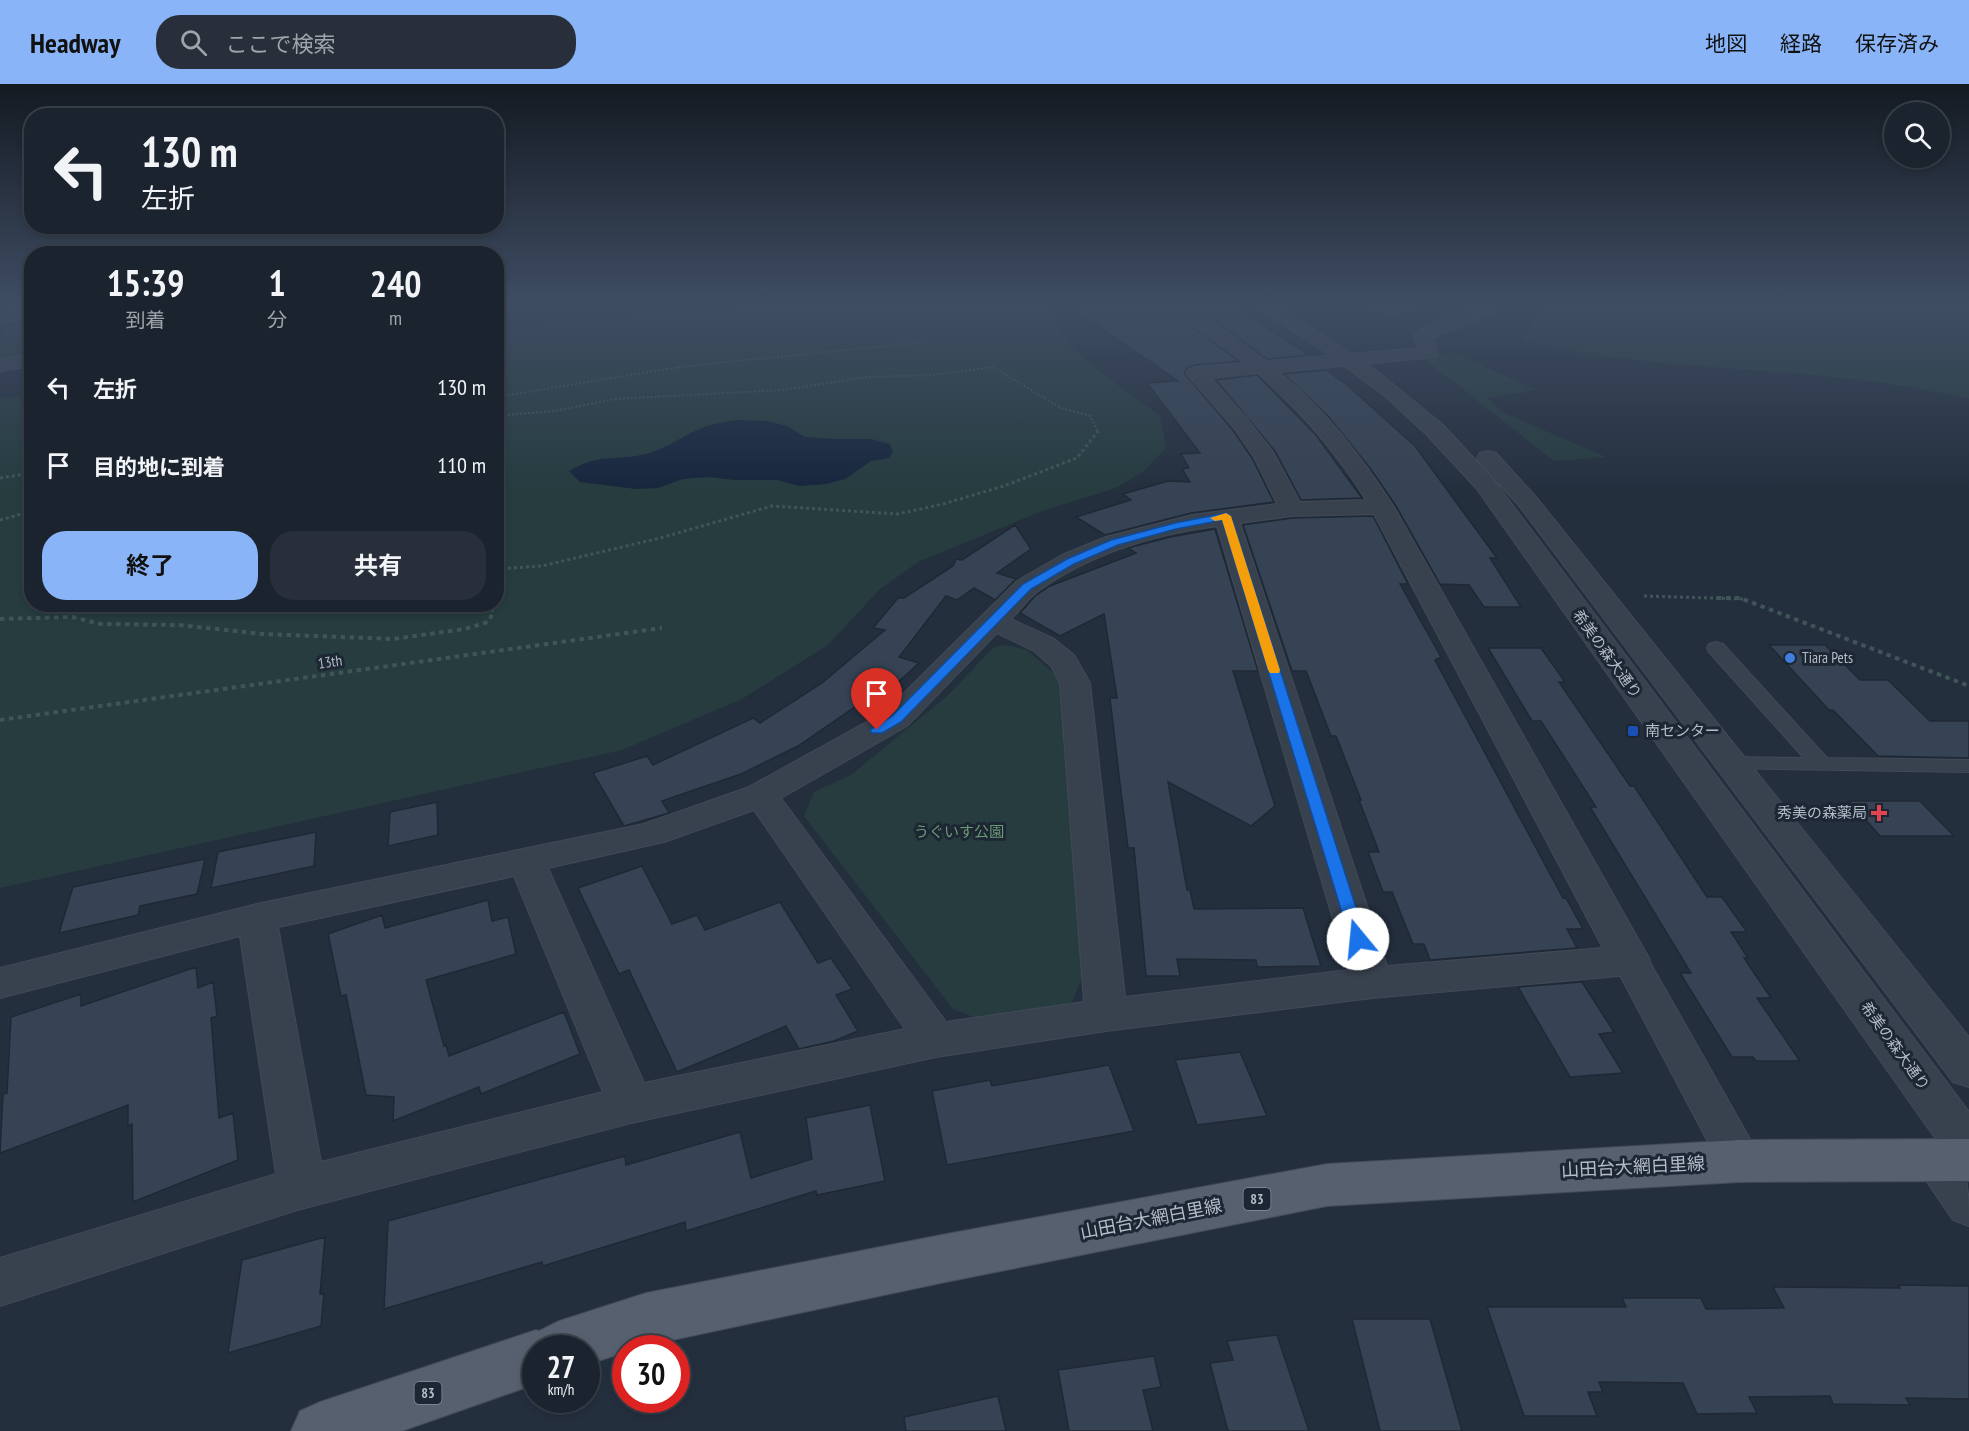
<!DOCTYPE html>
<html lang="ja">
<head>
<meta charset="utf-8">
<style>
  body { margin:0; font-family:"PT Sans Narrow","Noto Sans JP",sans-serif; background:#282f3a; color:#f1f3f6; height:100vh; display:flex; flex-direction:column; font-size:22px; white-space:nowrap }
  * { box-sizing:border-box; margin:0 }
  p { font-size:20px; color:#a0a4aa }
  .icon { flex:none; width:33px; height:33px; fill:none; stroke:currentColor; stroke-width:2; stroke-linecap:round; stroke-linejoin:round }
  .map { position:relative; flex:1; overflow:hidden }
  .sheet { position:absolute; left:24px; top:162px; width:480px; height:366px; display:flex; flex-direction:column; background:#1b232e; border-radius:24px; box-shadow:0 3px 9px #0003,0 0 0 2px #39404a }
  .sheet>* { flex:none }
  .top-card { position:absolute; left:24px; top:24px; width:480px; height:126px; border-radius:24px; box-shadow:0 3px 9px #0003,0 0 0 2px #39404a; background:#1b232e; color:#f1f3f6; overflow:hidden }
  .buttons { position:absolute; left:1884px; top:18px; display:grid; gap:12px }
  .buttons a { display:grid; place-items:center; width:66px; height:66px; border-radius:50%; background:#1b232e; box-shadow:0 3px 9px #0003,0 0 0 2px #39404a; font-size:30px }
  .speed { position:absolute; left:522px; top:1251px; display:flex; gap:12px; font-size:30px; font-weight:700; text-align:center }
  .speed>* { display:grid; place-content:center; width:78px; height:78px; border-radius:50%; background:#1b232e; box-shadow:0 3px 9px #0003,0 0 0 2px #39404a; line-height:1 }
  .speed small { font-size:15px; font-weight:400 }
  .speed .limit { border:9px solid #d22; background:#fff; color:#111 }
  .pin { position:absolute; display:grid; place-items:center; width:51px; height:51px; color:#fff; margin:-62px -26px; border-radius:50% 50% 50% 0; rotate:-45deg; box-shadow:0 0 6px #0007 }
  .pin .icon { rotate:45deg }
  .me { position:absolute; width:66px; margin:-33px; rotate:343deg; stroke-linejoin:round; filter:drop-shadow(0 0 4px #0008) }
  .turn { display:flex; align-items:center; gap:21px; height:126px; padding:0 18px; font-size:27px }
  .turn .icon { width:78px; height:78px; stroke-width:2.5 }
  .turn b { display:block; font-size:42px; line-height:51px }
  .eta { display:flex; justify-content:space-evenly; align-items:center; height:102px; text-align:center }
  .eta b { font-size:36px; font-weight:700; line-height:42px }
  .action { display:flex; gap:12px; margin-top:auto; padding:12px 18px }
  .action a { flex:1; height:69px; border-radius:24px; background:#8ab4f8; color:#111; font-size:24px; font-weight:700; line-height:69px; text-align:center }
  .action a+a { background:#282f3a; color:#f1f3f6 }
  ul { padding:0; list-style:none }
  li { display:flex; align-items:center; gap:18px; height:78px; padding:0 18px }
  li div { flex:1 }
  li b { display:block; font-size:22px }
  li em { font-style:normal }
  header { display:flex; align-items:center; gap:36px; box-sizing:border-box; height:84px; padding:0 30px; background:#8ab4f8; color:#111 }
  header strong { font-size:28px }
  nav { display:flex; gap:33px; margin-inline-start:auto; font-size:21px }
  .search { width:420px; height:54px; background:#282f3a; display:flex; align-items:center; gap:15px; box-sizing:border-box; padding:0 21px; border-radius:24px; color:#a0a4aa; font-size:22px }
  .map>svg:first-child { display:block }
</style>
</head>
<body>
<header>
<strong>Headway</strong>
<div class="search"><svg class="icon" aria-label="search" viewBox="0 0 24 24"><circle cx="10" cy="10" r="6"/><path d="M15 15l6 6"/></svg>ここで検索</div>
<nav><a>地図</a><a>経路</a><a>保存済み</a></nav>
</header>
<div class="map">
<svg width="1969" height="1347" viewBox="0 0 1969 1347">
  <rect width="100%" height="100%" fill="#242f3e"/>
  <path fill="#263c3f" d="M 791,218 L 1037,218 C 1054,225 1054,242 1065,254 C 1091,285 1129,308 1160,332 L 1166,364 L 1143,388 L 1116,404 L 1045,426 L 918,478 L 879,506 L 828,561 L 742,615 L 622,666 L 0,804 L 0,315 L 31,311 L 32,520 L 496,520 L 497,247 Z
    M 1547,218 L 1969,218 L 1969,315 C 1852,287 1730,288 1611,273 C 1581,269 1552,262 1522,257 Z
    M 31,234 L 31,275 L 0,279 L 0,253 L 20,236 Z
    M 1454,269 L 1537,306 L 1487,314 L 1502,328 L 1606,373 L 1554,377 L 1422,273 Z
    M 1006,561 L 1027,566 L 1060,595 L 1083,893 L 1070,922 L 976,934 L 953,925 L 804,732 L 814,708 L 851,691 L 947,612 L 994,563 Z"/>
  <path fill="#17263c" d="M 738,336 L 767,337 L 787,342 L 805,353 L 837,355 L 871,355 L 890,360 L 893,368 L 889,374 L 871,377 L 845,395 L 826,400 L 800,402 L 777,396 L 735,396 L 708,393 L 683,395 L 658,404 L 636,405 L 580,398 L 569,387 C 600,369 615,377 646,370 C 666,365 679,354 697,346 C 709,340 724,338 738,336 Z"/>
  <path fill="#364354" stroke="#1f2835" stroke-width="1.5" d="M 1064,218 L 1157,218 L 1239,277 L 1195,281 L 1187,284 L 1184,289 L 1232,345 L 1252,374 L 1274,418 L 1191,429 L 1105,451 L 1076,433 L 1131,416 L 1123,410 L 1168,397 L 1190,398 L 1182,385 L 1189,384 L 1181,370 L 1200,369 L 1147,299 L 1178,297 Z
    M 1184,218 L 1228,218 L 1309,271 L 1267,275 L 1225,244 Z
    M 1326,286 L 1346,300 L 1415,362 L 1497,474 L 1490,474 L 1521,523 L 1484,523 L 1469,501 L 1440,500 L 1396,422 L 1370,384 L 1329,333 L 1284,290 Z
    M 1257,291 L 1315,350 L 1362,414 L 1301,416 L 1275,367 L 1216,296 Z
    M 1373,432 L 1408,500 L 1400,500 L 1441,573 L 1435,576 L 1563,814 L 1566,814 L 1583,845 L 1567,845 L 1577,864 L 1430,876 L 1424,860 L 1413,860 L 1392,808 L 1383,808 L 1368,768 L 1379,768 L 1359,716 L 1361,716 L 1336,652 L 1331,652 L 1306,587 L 1292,587 L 1243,441 L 1292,434 Z
    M 1015,441 L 1031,465 L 997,489 L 1016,495 L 995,516 L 974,504 L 957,516 L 946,512 L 899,573 L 919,579 L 883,612 L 875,609 L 798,662 L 741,690 L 662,717 L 669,729 L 624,742 L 593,689 L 647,672 L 653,681 L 753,634 L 760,639 L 822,599 L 885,546 L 873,544 L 898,514 L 904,514 L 953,482 L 956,475 L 962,476 Z
    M 1215,445 L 1258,587 L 1233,587 L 1275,722 L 1251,742 L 1168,698 L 1187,806 L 1190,806 L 1194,825 L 1303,824 L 1321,882 L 1257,883 L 1256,876 L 1177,875 L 1180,892 L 1146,892 L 1134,764 L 1128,764 L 1119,691 L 1110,614 L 1117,614 L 1104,530 L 1060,552 L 1020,529 L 1035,512 L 1050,502 L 1136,469 L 1128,464 L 1170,453 Z
    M 1769,561 L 1825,561 L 1860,596 L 1888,596 L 1930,637 L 1969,637 L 1969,674 L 1878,672 L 1833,626 L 1829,626 Z
    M 1488,564 L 1541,564 L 1565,598 L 1559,598 L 1630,702 L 1634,702 L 1707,813 L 1722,813 L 1747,848 L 1731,848 L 1748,874 L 1744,874 L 1771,914 L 1757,914 L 1800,977 L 1756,977 L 1753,973 L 1732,973 L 1680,889 L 1691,889 L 1590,723 L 1596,723 L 1541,637 L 1532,637 Z
    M 1849,717 L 1920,717 L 1954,752 L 1880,752 Z
    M 437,718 L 438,751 L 388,762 L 390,728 Z
    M 316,748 L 314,782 L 211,804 L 218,768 Z
    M 205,775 L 197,810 L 140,822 L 138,831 L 59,849 L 73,803 Z
    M 642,782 L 672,840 L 697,831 L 705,846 L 780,818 L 818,879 L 831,874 L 852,905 L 836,911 L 858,947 L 834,957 L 799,965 L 786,942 L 677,988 L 629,886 L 619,890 L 578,804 Z
    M 488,816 L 492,837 L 508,833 L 516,870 L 426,896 L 444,962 L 446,961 L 449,972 L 564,928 L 580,970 L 481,1010 L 479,1003 L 393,1037 L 394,1013 L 366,1011 L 346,911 L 341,912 L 328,850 L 382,831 L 385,844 Z
    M 196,883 L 198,904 L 213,898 L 217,932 L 211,934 L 219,1034 L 233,1029 L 238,1076 L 133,1118 L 132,1040 L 128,1042 L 128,1021 L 0,1069 L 3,1010 L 7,1009 L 11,933 L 81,910 L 81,922 Z
    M 1582,898 L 1614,948 L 1599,950 L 1623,989 L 1570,993 L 1518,903 Z
    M 1240,968 L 1267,1032 L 1197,1041 L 1175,976 Z
    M 1109,981 L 1134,1047 L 947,1081 L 932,1007 L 990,996 L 992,1002 Z
    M 870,1021 L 885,1097 L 817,1111 L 816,1107 L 686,1147 L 685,1138 L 543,1182 L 542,1178 L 384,1225 L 388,1137 L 625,1072 L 626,1081 L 740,1048 L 751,1094 L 812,1075 L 806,1034 Z
    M 325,1153 L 320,1210 L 324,1209 L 321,1242 L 228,1269 L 242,1176 Z
    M 1898,1201 L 1969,1202 L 1969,1315 L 1906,1314 L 1910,1321 L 1833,1320 L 1830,1312 L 1749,1313 L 1757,1329 L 1697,1330 L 1683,1299 L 1599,1298 L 1603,1308 L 1588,1308 L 1597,1332 L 1524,1332 L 1487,1223 L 1626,1223 L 1622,1214 L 1701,1214 L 1706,1225 L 1784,1224 L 1773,1203 L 1900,1204 Z
    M 1352,1235 L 1430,1235 L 1462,1347 L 1380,1347 Z
    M 1277,1251 L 1309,1347 L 1228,1347 L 1210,1279 L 1233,1276 L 1227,1257 Z
    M 1154,1272 L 1161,1303 L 1143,1306 L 1153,1347 L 1069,1347 L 1058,1286 Z
    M 998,1312 L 1006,1347 L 906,1347 L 904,1333 Z"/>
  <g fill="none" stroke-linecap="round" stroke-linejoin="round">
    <defs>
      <path id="service" d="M 1716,558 L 1723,560 L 1827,674 L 1969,676 L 1969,688 L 1724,684 L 1720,679 L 1724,674 L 1731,673 L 1804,674 L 1709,568 L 1707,564 L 1709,560 Z"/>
      <path id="pedestrian" d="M 1630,863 L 1643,866 L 1755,1064 L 1762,1077 L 1755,1090 L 1740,1096 L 1725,1090 L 1612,876 L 1617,866 Z
        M 1936,1057 C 1969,1072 1969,1106 1969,1142 L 1953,1136 L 1921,1089 L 1914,1076 L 1921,1063 Z"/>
      <path id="minor" d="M 1159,218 L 1179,218 L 1224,246 L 1266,277 L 1418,264 L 1413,253 L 1421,245 L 1485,218 L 1502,218 L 1495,228 L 1432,254 L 1438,269 L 1436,273 L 1279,288 C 1327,328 1360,371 1394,423 L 1650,876 L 1644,886 L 1630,891 L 1372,914 L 1106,947 L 936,973 L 631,1039 L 297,1126 L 0,1222 L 0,1174 L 276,1090 L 240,852 L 0,914 L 0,884 L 257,820 L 644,740 L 749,703 L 885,628 L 1017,497 L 1062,471 L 1106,453 L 1192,431 L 1277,420 L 1254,373 L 1234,344 L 1186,289 L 1189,285 L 1196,283 L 1245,279 ZM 1258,289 C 1301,327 1336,367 1366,416 L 1300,418 L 1273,368 L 1248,336 L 1211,294 ZM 1374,430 L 1603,864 L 1387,882 L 1240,439 L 1292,432 ZM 1217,442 L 1348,886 L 1125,913 L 1090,599 L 1074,571 L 1054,555 L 1011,535 C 1020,526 1028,515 1037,508 C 1088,470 1155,450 1217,442 ZM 997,549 L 1034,567 L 1051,582 L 1060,599 L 1084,918 L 946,938 L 781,714 L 907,642 ZM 754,726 L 905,945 L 644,999 L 548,784 L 664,758 ZM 514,792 L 603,1008 L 321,1078 L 278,843 Z
        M 1364,218 L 1422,218 C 1411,232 1375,232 1364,218 Z
        M 32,225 L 32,235 L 0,239 L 0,229 Z
        M 32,270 L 32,282 L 0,287 L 0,275 Z"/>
      <path id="tertiary" d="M 1247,218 L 1268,218 L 1333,257 L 1378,288 L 1443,341 L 1493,395 L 1969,1028 L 1969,1084 L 1952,1078 L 1477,405 L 1427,351 L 1386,313 L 1320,264 Z
        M 1488,367 L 1496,369 L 1536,413 L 1969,953 L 1969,1003 L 1953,998 L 1520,423 L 1480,379 L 1477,374 L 1480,369 Z"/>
      <path id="primary" d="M 1969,1055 L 1969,1097 L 1740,1098 L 1327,1122 L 941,1199 L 635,1264 L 626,1264 L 626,1268 L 586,1281 L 586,1264 L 536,1264 L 536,1300 L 402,1347 L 291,1347 L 300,1327 L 320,1318 L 536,1246 L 539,1247 L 559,1237 L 646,1209 L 941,1151 L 1327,1080 L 1740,1056 Z"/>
    </defs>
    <use href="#service" stroke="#414a57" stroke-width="2"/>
    <use href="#pedestrian" stroke="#414a57" stroke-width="2"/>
    <use href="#minor" stroke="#414a57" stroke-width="2"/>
    <use href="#tertiary" stroke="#414a57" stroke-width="2"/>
    <use href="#primary" stroke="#414a57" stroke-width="2"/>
    <path stroke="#3f5557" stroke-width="2" stroke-dasharray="2 2" stroke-linecap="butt" d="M 496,313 L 679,283 L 923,258
      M 496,332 L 554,327 L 615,315 L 782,306 L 868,293 L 934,291 L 993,283 L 1061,324 L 1090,332 L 1099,349"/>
    <path stroke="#3f5557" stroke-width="3" stroke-dasharray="3 3" stroke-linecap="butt" d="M 0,394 L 32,389
      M 0,436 L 32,427
      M 496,485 L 542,482 L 660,454 L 772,422 L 898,430 L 943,420 L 1004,402 L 1077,374 L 1098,347
      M 1644,512 L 1743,515"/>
    <path stroke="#3f5557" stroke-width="4" stroke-dasharray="4.5 4.5" stroke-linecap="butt" d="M 1717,514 L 1740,514 L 1969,602
      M 0,535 L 72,533 L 101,540 L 179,541 L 263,550 L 393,555 L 465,545 L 488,538 L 494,527 L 483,520
      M 0,636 L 662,544"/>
    <use href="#service" fill="#38414e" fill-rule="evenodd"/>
    <use href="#pedestrian" fill="#38414e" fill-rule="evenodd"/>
    <use href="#minor" fill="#38414e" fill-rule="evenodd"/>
    <use href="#tertiary" fill="#38414e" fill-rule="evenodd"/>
    <use href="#primary" fill="#56606e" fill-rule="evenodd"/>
  </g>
  <linearGradient id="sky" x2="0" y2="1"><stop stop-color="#141a22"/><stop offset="0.54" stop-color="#3f4d63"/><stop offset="1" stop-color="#3f4d63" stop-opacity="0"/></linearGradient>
  <rect width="1969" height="407" fill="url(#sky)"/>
  <path fill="#1a73e8" stroke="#114b97" stroke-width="1.5" d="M 1226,429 L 1231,432 L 1366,855 L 1364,859 L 1352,859 L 1350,855 L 1222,436 L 1176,445 L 1118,461 L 1074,480 L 1031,505 L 901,638 L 882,649 L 872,649 L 870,646 L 892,632 L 1023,500 L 1067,475 L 1111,456 L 1175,439 Z"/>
  <path fill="#f59e0b" d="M 1226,429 L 1231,432 L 1280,586 L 1279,589 L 1270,589 L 1268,586 L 1222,436 L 1215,437 L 1210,434 Z"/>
  <circle fill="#3f7fe0" stroke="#1d2633" stroke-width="2" cx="1790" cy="574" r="6"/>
  <rect fill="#1a4fb4" stroke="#1d2633" stroke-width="2" x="1627" y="641" width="12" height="12" rx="3"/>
  <path fill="#e0444e" stroke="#1d2633" stroke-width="2" d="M1876 720h6v6h6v6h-6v6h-6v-6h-6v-6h6z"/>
  <g text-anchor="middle" stroke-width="6" stroke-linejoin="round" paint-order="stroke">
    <g fill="#1d2633" stroke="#878f9c" stroke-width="1.5">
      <rect x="1243.5" y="1104" width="27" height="22" rx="4.5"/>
      <rect x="414.5" y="1298" width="27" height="22" rx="4.5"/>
    </g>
    <g font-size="14" font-weight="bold" fill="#b4bcc9">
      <text x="1257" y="1120">83</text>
      <text x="428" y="1314">83</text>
    </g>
    <g font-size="15" fill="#b4bcc9" stroke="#1d2633">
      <text transform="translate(1607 570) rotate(54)" y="5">希美の森大通り</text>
      <text transform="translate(330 578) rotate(-8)" y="5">13th</text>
      <text transform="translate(1895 962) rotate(54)" y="5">希美の森大通り</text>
    </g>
    <g font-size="15" fill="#b4bcc9" stroke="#1d2633" text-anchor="start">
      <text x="1802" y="579">Tiara Pets</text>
      <text x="1645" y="652">南センター</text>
      <text x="1867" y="734" text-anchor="end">秀美の森薬局</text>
    </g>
    <g font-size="15" fill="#6b9a76" stroke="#1d2633">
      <text x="959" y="753">うぐいす公園</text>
    </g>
    <g font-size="18" fill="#b4bcc9" stroke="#1d2633">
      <text transform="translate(1633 1083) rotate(-3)" y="6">山田台大網白里線</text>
      <text transform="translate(1151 1135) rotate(-11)" y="6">山田台大網白里線</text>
    </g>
  </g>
</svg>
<div class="buttons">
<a><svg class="icon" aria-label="search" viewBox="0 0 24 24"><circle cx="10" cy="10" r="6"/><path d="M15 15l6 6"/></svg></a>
</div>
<div class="speed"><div>27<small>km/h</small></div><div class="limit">30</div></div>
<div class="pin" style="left:877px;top:646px;background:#d93025"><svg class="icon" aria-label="arrive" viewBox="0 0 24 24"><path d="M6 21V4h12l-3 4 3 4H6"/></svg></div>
<svg class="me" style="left:1358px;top:855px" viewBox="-20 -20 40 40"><circle r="19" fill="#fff"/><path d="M0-13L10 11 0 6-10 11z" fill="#1a73e8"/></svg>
<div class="top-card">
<div class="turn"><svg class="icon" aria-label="left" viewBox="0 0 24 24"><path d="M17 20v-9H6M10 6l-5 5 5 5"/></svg><div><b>130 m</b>左折</div></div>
</div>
<section class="sheet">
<div class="eta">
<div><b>15:39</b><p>到着</p></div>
<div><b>1</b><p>分</p></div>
<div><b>240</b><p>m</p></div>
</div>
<ul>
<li><svg class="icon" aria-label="left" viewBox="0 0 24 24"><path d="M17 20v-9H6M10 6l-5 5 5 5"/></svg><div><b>左折</b></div><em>130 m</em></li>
<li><svg class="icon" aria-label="arrive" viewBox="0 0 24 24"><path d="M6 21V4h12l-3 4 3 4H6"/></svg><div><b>目的地に到着</b></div><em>110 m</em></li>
</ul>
<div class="action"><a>終了</a><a>共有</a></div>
</section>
</div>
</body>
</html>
